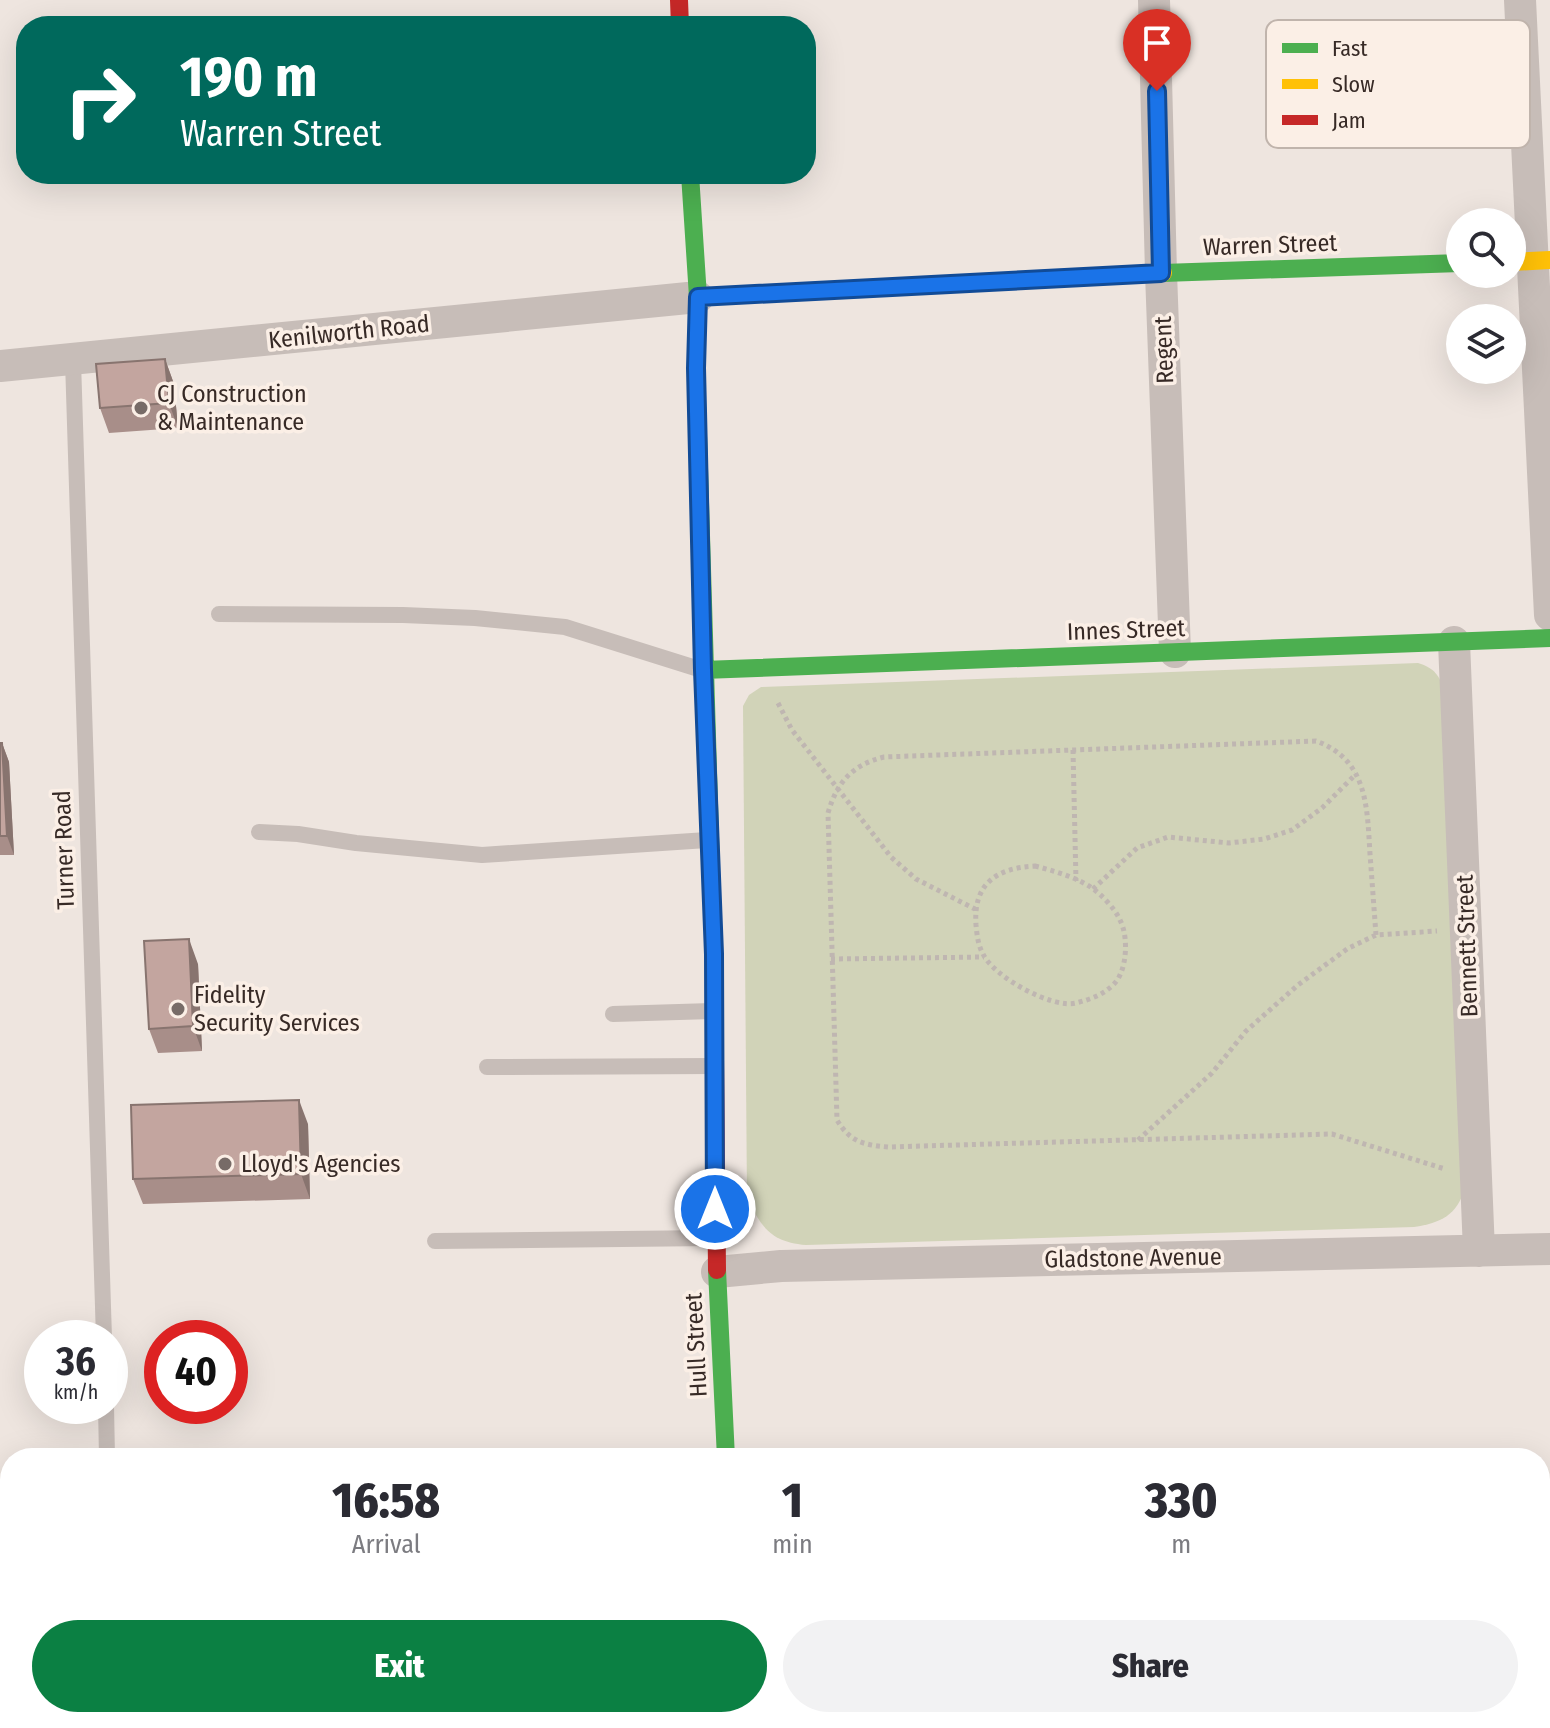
<!DOCTYPE html>
<html lang="en">
<head>
<meta charset="utf-8">
<style>
  body { margin:0; font-family:"Fira Sans Condensed",sans-serif; background:#f2f2f3; color:#2b2b33; height:100vh; display:flex; flex-direction:column; font-size:30px; white-space:nowrap }
  * { box-sizing:border-box; margin:0 }
  p { font-size:26px; color:#7c7c81 }
  .icon { flex:none; width:44px; height:44px; fill:none; stroke:currentColor; stroke-width:2; stroke-linecap:round; stroke-linejoin:round }
  .map { position:relative; flex:1; overflow:hidden }
  .sheet { position:absolute; left:0px; top:1448px; width:1550px; height:280px; display:flex; flex-direction:column; background:#fff; border-radius:32px 32px 0 0; box-shadow:0 8px 32px #0002 }
  .sheet>* { flex:none }
  .hud { position:absolute; left:16px; top:16px; width:800px; height:168px; border-radius:32px; box-shadow:0 8px 32px #0002; background:#00695c; color:#fff; overflow:hidden }
  .tools { position:absolute; left:1446px; top:208px; display:grid; gap:16px }
  .tools a { display:grid; place-items:center; width:80px; height:80px; border-radius:50%; background:#fff; box-shadow:0 8px 32px #0002; font-size:40px }
  .speed { position:absolute; left:24px; top:1320px; display:flex; gap:16px; font-size:40px; font-weight:700; text-align:center }
  .speed>* { display:grid; place-content:center; width:104px; height:104px; border-radius:50%; background:#fff; box-shadow:0 8px 32px #0002; line-height:1 }
  .speed small { font-size:20px; font-weight:400 }
  .speed .limit { border:12px solid #d22; background:#fff; color:#111 }
  .pin { position:absolute; display:grid; place-items:center; width:68px; height:68px; color:#fff; margin:-82px -34px; border-radius:50% 50% 50% 0; rotate:-45deg; box-shadow:0 0 8px #0007 }
  .pin .icon { rotate:45deg }
  .me { position:absolute; width:88px; margin:-44px; rotate:0deg; stroke-linejoin:round; filter:drop-shadow(0 0 6px #0008) }
  .turn { display:flex; align-items:center; gap:28px; height:168px; padding:0 32px; font-size:36px }
  .turn .icon { width:104px; height:104px; stroke-width:2.5 }
  .turn b { display:block; font-size:56px; line-height:68px }
  .eta { display:flex; justify-content:space-evenly; align-items:center; height:136px; text-align:center }
  .eta b { font-size:48px; font-weight:800; line-height:56px }
  .primary-button { display:flex; gap:16px; margin-top:auto; padding:16px 32px }
  .primary-button a { flex:1; height:92px; border-radius:48px; background:#0b8043; color:#fff; font-size:32px; font-weight:800; line-height:92px; text-align:center }
  .primary-button a+a { background:#f2f2f3; color:#2b2b33 }
  .map>svg:first-child { display:block }
</style>
</head>
<body>
<div class="map">
<svg width="1550" height="1728" viewBox="0 0 1550 1728">
  <rect width="100%" height="100%" fill="#eee5df"/>
  <path fill="#d1d3b8" d="M 1418,663 C 1435,668 1439,676 1445,691 L 1465,1188 C 1457,1215 1441,1223 1414,1227 L 806,1245 C 771,1242 762,1228 747,1198 L 743,706 L 749,695 L 761,687 Z"/>
  <g fill="none" stroke-linecap="round" stroke-linejoin="round">
    <path stroke="#bfb6b1" stroke-width="5" stroke-dasharray="4 4" stroke-linecap="butt" d="M 778,703 L 792,730 L 891,857 L 916,879 L 975,909
      M 1073,750 L 1076,881
      M 1035,866 C 1054,871 1076,877 1092,888 C 1101,894 1116,910 1120,920 C 1129,937 1127,971 1114,984 C 1103,995 1091,999 1076,1003 C 1052,1009 994,977 983,954 C 978,945 977,935 976,925 C 973,883 997,868 1035,866 Z
      M 1093,889 L 1137,848 L 1168,837 L 1229,843 L 1264,839 L 1292,830 L 1322,808 L 1356,774
      M 1376,935 C 1374,908 1372,881 1370,854 C 1367,807 1368,760 1316,741 L 884,757 C 852,765 837,782 828,813 L 837,1120 C 850,1142 864,1145 888,1147 L 1332,1134 L 1445,1169
      M 831,959 L 984,957
      M 1138,1140 L 1212,1073 L 1246,1031 L 1298,985 L 1347,949 L 1376,935 L 1437,931"/>
    <path stroke="#c7bdb8" stroke-width="16" d="M 73,361 L 104,1338
      M 219,614 L 403,615 L 475,618 L 565,627 L 702,670
      M 259,832 L 298,834 L 356,843 L 482,855 L 707,840
      M 613,1014 L 712,1011
      M 487,1067 L 713,1066
      M 435,1241 L 713,1238
      M 106,1406 L 107,1458
      M 1540,1597 L 1550,1596
      M 115,1718 L 115,1728"/>
    <path stroke="#c7bdb8" stroke-width="32" d="M 1154,0 L 1161,273 L 1175,652
      M 1520,0 L 1550,615
      M 0,366 L 698,297
      M 1454,642 L 1479,1251
      M 717,1272 L 781,1266 L 1550,1249
      M 970,1718 L 970,1728"/>
    <path stroke="#4caf50" stroke-width="18" d="M 690,174 L 698,297 L 696,368 L 711,870
      M 1163,273 L 1460,263
      M 703,670 L 1550,638
      M 717,1270 L 726,1458"/>
    <path stroke="#ffc107" stroke-width="18" d="M 1512,262 L 1550,260
      M 698,297 L 1163,273"/>
    <path stroke="#c62828" stroke-width="18" d="M 679,0 L 680,26
      M 711,870 L 714,954 L 717,1270
      M 739,1718 L 740,1728"/>
  </g>
  <path fill="#a88e89" d="M 165,359 L 174,384 L 178,428 L 109,433 L 100,408 Z
    M 0,743 L 2,743 L 9,762 L 14,855 L 0,855 Z
    M 198,964 L 202,1051 L 158,1053 L 149,1029 Z
    M 308,1124 L 310,1199 L 143,1204 L 133,1179 Z"/>
  <path fill="#88746f" d="M 165,359 L 174,384 L 178,428 L 169,403 Z
    M 2,743 L 9,762 L 14,855 L 7,836 Z
    M 189,939 L 198,964 L 202,1051 L 193,1026 Z
    M 299,1100 L 308,1124 L 310,1199 L 301,1174 Z"/>
  <path fill="#c3a59f" stroke="#88746f" stroke-width="2" d="M 165,359 L 169,403 L 100,408 L 96,364 Z
    M 0,743 L 2,743 L 7,836 L 0,836 Z
    M 189,939 L 193,1026 L 149,1029 L 144,941 Z
    M 299,1100 L 301,1174 L 133,1179 L 131,1105 Z
    M 1550,1693 L 1550,1728 L 1462,1728 L 1461,1718 L 1540,1718 L 1540,1694 Z"/>
  <g fill="none" stroke-linecap="round" stroke-linejoin="round">
    <defs>
      <path id="route" d="M 715,1209 L 714,954 L 703,670 L 696,368 L 698,297 L 1161,273 L 1157,91"/>
    </defs>
    <use href="#route" stroke="#114b97" stroke-width="20"/>
    <use href="#route" stroke="#1a73e8" stroke-width="14"/>
  </g>
  <g fill="#776b67" stroke="#fbefe6" stroke-width="3">
    <circle cx="141" cy="408" r="8"/>
    <circle cx="178" cy="1009" r="8"/>
    <circle cx="225" cy="1164" r="8"/>
  </g>
  <g text-anchor="middle" stroke-width="7" stroke-linejoin="round" paint-order="stroke">
    <g font-size="24" fill="#372a26" stroke="#fbefe6">
      <text transform="translate(1270 245) rotate(-2)" y="8">Warren Street</text>
      <text transform="translate(349 332) rotate(-6)" y="8">Kenilworth Road</text>
      <text transform="translate(1164 350) rotate(-92)" y="8">Regent</text>
      <text transform="translate(1126 630) rotate(-2)" y="8">Innes Street</text>
      <text transform="translate(64 850) rotate(-92)" y="8">Turner Road</text>
      <text transform="translate(1467 946) rotate(-92)" y="8">Bennett Street</text>
      <text transform="translate(1133 1258) rotate(-1)" y="8">Gladstone Avenue</text>
      <text transform="translate(696 1345) rotate(-93)" y="8">Hull Street</text>
    </g>
    <g font-size="24" fill="#372a26" stroke="#fbefe6" text-anchor="start">
      <text x="157" y="402">CJ Construction<tspan x="157" dy="28">&amp; Maintenance</tspan></text>
      <text x="194" y="1003">Fidelity<tspan x="194" dy="28">Security Services</tspan></text>
      <text x="241" y="1172">Lloyd's Agencies</text>
    </g>
  </g>
  <rect x="1266" y="20" width="264" height="128" rx="12" fill="#fbefe6" stroke="#c0b4ac" stroke-width="2"/>
  <rect x="1282" y="43" width="36" height="10" fill="#4caf50"/>
  <rect x="1282" y="79" width="36" height="10" fill="#ffc107"/>
  <rect x="1282" y="115" width="36" height="10" fill="#c62828"/>
  <g font-size="22" fill="#372a26">
    <text x="1332" y="56">Fast</text>
    <text x="1332" y="92">Slow</text>
    <text x="1332" y="128">Jam</text>
  </g>
</svg>
<div class="tools">
<a><svg class="icon" aria-label="search" viewBox="0 0 24 24"><circle cx="10" cy="10" r="6"/><path d="M15 15l6 6"/></svg></a>
<a><svg class="icon" aria-label="layers" viewBox="0 0 24 24"><path d="M12 4l9 5-9 5-9-5zM3 14l9 5 9-5"/></svg></a>
</div>
<div class="speed"><div>36<small>km/h</small></div><div class="limit">40</div></div>
<div class="pin" style="left:1157px;top:91px;background:#d93025"><svg class="icon" aria-label="arrive" viewBox="0 0 24 24"><path d="M6 21V4h12l-3 4 3 4H6"/></svg></div>
<svg class="me" style="left:715px;top:1209px" viewBox="-20 -20 40 40"><circle r="17" fill="#1a73e8" stroke="#fff" stroke-width="3"/><path d="M0-11L8 9 0 5-8 9z" fill="#fff"/></svg>
<div class="hud">
<div class="turn"><svg class="icon" aria-label="right" viewBox="0 0 24 24"><path d="M7 20v-9h11M14 6l5 5-5 5"/></svg><div><b>190 m</b>Warren Street</div></div>
</div>
<section class="sheet">
<div class="eta">
<div><b>16:58</b><p>Arrival</p></div>
<div><b>1</b><p>min</p></div>
<div><b>330</b><p>m</p></div>
</div>
<div class="primary-button"><a>Exit</a><a>Share</a></div>
</section>
</div>
</body>
</html>
